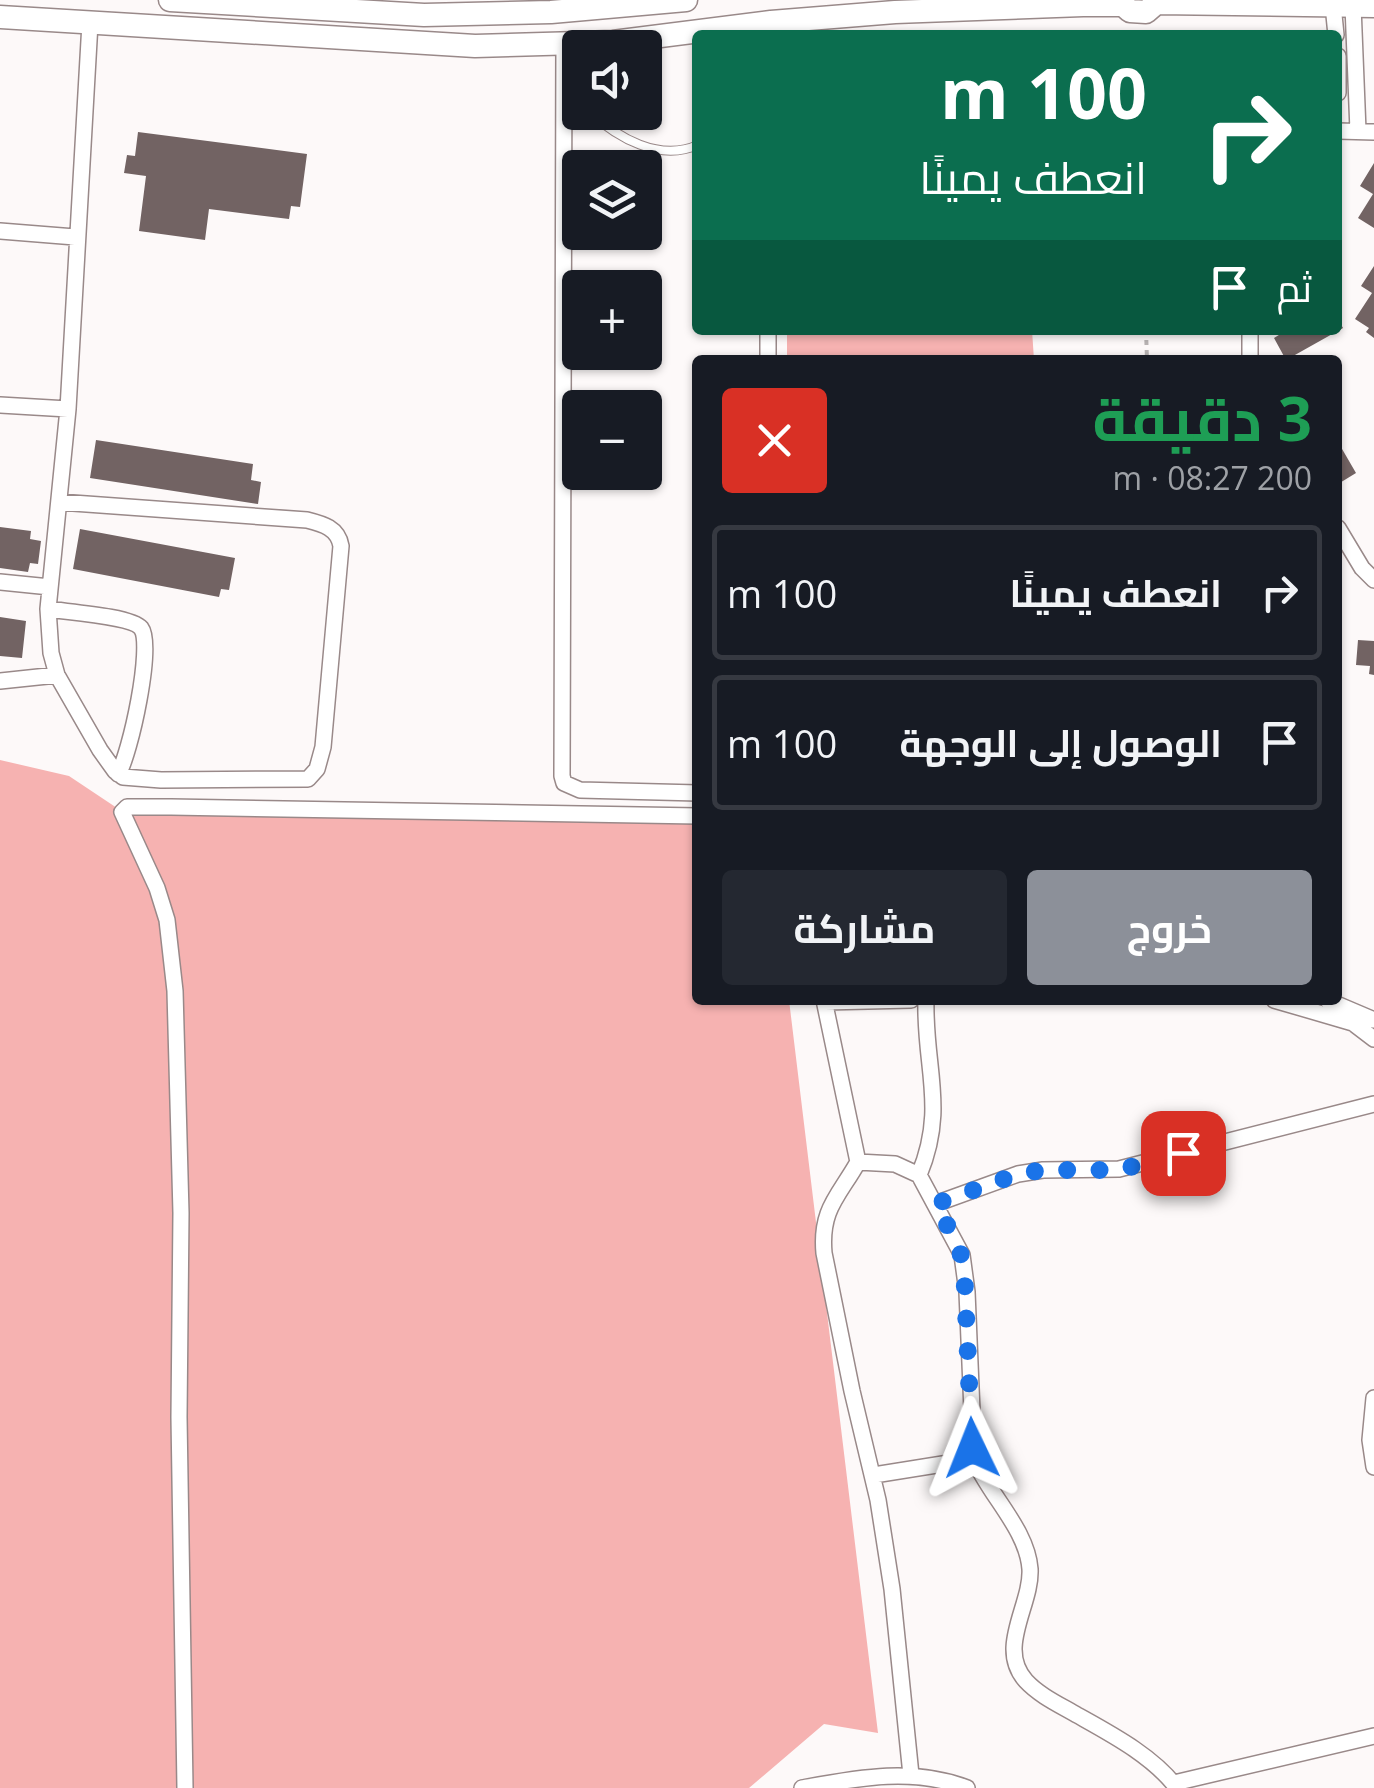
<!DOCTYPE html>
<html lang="ar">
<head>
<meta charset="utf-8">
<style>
  body { margin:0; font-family:"Open Sans",Cairo,sans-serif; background:#242831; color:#f1f3f6; direction:rtl; height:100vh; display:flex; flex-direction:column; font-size:38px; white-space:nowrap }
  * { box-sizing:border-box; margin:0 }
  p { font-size:32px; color:#9ea1a6 }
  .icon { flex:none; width:55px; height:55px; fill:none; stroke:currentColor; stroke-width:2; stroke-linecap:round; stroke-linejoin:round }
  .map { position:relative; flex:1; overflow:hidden; direction:ltr }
  .details { position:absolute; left:692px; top:355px; width:650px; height:650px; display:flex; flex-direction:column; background:#171b24; border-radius:10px; box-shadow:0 2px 8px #0004; direction:rtl }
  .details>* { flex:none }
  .guide { position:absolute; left:692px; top:30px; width:650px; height:305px; border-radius:10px; box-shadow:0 2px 8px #0004; direction:rtl; background:#0b6e4f; color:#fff; overflow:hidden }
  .tools { position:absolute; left:562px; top:30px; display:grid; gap:20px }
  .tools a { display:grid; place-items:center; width:100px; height:100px; border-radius:10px; background:#171b24; box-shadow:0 2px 8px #0004; font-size:50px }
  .pin { position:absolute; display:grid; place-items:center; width:85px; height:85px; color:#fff; margin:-42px; border-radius:20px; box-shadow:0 5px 15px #0006 }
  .me { position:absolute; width:110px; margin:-55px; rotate:358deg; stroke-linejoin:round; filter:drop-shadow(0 0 8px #0008) }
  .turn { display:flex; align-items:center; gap:35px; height:210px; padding:0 30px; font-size:45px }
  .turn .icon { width:130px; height:130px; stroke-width:2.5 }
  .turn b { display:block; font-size:70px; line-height:85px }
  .then { display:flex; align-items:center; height:95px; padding:0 30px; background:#0003; gap:20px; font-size:38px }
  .round { display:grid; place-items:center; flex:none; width:105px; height:105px; border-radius:10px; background:#242831 }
  .overview { display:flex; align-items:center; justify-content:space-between; height:170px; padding:0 30px }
  h1 { font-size:60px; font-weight:700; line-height:75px; color:#1e9e55 }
  .primary-button { display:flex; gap:20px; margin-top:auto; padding:20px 30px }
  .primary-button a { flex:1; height:115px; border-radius:10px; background:#8c9099; color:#fff; font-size:40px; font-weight:700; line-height:115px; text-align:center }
  .primary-button a+a { background:#242831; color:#f1f3f6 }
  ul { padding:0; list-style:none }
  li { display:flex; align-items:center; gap:30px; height:135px; margin:0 20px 15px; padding:0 10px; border:5px solid #363941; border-radius:10px }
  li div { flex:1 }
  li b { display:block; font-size:38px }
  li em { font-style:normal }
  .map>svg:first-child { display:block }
</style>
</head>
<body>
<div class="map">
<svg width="1374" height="1788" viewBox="0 0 1374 1788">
  <rect width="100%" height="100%" fill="#fdf9f9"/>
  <path fill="#f6b2b1" d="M 787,330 L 1032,330 L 1034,360 L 787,360 Z
    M 0,760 L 69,776 L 120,810 L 697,820 L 698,1000 L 789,1000 L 878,1733 L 824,1724 L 749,1788 L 0,1788 Z"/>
  <path fill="#726363" d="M 138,132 L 307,154 L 300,207 L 291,206 L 289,219 L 209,209 L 205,240 L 139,231 L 146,176 L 124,173 L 127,155 L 135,156 Z
    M 1374,163 L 1374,228 L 1358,218 L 1373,194 L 1360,186 Z
    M 1374,266 L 1374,338 L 1366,332 L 1369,328 L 1355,319 L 1372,293 L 1361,286 Z
    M 1338,319 L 1343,328 L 1286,360 L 1274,338 L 1287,330 L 1338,330 Z
    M 96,440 L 253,464 L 251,480 L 261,482 L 258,504 L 90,478 Z
    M 1338,442 L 1356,473 L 1338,484 Z
    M 0,527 L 31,531 L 30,539 L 41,541 L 38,564 L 30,563 L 28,572 L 0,568 Z
    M 80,529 L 235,558 L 229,590 L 221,589 L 219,597 L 73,569 Z
    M 0,617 L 26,621 L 22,658 L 0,656 Z
    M 1358,640 L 1374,641 L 1374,675 L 1369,674 L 1370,666 L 1356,665 Z"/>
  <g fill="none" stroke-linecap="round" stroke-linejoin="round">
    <defs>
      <path id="service" d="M 565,86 L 580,104
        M 589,112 C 618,138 659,162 698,145"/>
      <path id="minor" d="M 1333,5 L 1336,35
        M 1353,6 L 1358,131
        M 564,45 L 562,776 L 564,783 L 580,790 L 698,793
        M 1338,56 L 1338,93
        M 1338,131 L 1374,132
        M 0,231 L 75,237
        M 1250,330 L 1250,360
        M 768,360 L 768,330
        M 0,405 L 68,409
        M 59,502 L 307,520 C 323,524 338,528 341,546 L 323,747 L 317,769 L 308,779 L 161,780 L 123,777 L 115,771 L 100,750 L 57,675 L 51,653 L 48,609 L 68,409 L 90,23
        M 1338,528 L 1362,568 L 1374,580
        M 0,582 L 50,587
        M 48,609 C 66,612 131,616 141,628 C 154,645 130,755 118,774
        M 0,681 L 57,675
        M 824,1000 L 858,1162 C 839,1196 820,1209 824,1253 L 852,1391 L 878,1500 L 892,1589 L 911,1775
        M 1274,1000 L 1353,1023 L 1374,1039
        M 1327,1000 L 1374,1020
        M 825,1002 L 911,1000
        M 858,1162 L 895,1164 L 919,1175 L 962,1255 L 967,1292 L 974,1459 C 989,1495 1027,1529 1030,1569 C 1032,1605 996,1648 1026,1681 C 1040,1696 1060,1705 1077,1715 C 1111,1734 1153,1756 1177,1788
        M 919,1175 C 947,1108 924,1067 926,1000
        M 935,1204 L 1018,1174 L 1043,1170 L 1119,1169 L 1374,1104
        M 1374,1398 L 1370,1440 L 1374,1467
        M 874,1475 L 974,1459
        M 1174,1783 L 1374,1736
        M 185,1788 L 179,1417 L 181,1213 L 175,991 L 167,920 L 157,888 L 122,812 L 127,807 L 171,807 L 698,816
        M 802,1788 C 857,1778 913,1767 967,1788"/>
      <path id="primary" d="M 170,0 L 424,15 L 551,12 L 686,0
        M 1158,3 L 1374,6
        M 0,17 L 475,46 L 613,42 L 771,22 L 895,12 L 1083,5 L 1123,5 L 1130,11 L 1146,12 L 1160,0"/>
    </defs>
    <use href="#service" stroke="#998989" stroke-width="10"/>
    <use href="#minor" stroke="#998989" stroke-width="18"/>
    <use href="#primary" stroke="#998989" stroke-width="25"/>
    <path stroke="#b9b4b4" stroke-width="4" stroke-dasharray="5 5" stroke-linecap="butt" d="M 1146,330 L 1147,360"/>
    <use href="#service" stroke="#fff" stroke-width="8"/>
    <use href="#minor" stroke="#fff" stroke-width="15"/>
    <use href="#primary" stroke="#fff" stroke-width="22"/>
  </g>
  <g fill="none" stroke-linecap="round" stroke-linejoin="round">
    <path stroke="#1a73e8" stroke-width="18" stroke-dasharray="0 32.4" d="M 972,1448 L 964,1267 L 958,1244 L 935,1204 L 1018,1174 L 1043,1170 L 1119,1170 L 1183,1153"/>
  </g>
</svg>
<div class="tools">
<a><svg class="icon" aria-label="sound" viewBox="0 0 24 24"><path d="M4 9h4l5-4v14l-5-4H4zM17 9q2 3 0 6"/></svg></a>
<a><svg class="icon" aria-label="layers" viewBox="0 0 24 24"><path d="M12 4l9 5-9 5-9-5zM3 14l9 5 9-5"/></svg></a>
<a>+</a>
<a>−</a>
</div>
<div class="pin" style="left:1183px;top:1153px;background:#d93025"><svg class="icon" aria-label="arrive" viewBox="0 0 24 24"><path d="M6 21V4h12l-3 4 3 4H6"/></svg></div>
<svg class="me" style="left:972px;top:1448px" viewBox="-20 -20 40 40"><path d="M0-17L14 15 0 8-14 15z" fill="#1a73e8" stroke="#fff" stroke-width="4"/></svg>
<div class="guide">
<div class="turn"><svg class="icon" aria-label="right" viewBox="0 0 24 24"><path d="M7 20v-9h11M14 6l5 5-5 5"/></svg><div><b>100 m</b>انعطف يمينًا</div></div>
<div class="then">ثم<svg class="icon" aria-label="arrive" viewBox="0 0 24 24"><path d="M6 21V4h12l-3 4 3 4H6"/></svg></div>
</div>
<section class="details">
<div class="overview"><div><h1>3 دقيقة</h1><p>200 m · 08:27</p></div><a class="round" style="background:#d93025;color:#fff"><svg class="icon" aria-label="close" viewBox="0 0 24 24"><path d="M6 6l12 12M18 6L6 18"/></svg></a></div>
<ul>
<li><svg class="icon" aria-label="right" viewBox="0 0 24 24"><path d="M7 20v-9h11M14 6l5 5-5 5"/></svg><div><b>انعطف يمينًا</b></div><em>100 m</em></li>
<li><svg class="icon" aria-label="arrive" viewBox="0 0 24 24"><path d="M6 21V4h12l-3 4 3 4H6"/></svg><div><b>الوصول إلى الوجهة</b></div><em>100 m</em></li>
</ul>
<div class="primary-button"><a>خروج</a><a>مشاركة</a></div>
</section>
</div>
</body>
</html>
